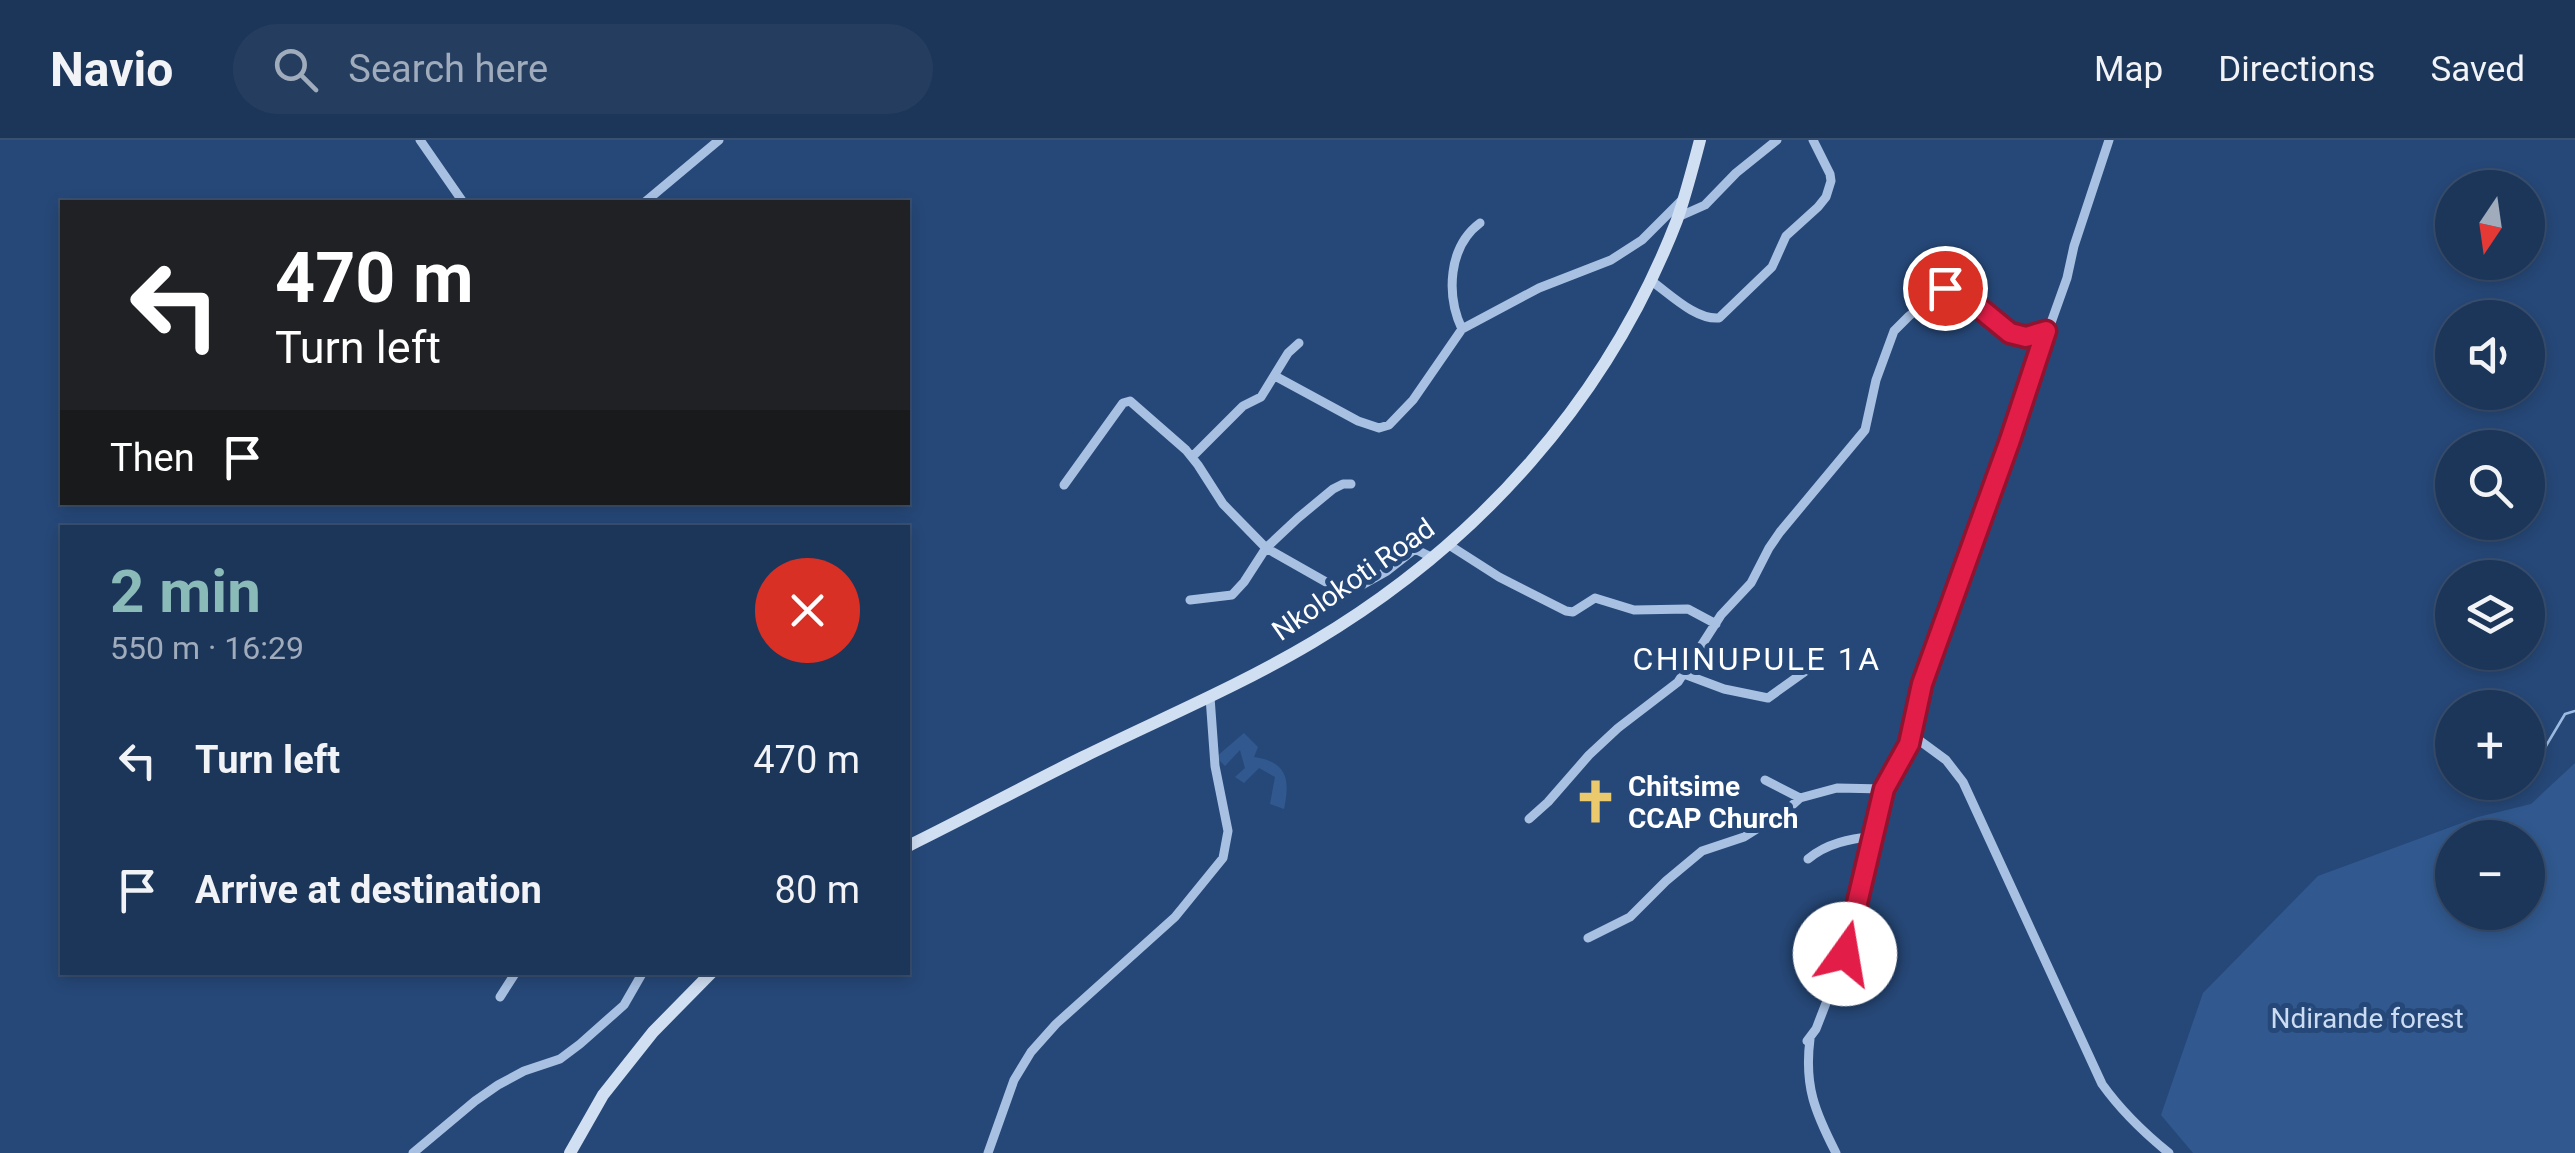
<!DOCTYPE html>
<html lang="en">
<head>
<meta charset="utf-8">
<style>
  body { margin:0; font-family:Roboto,sans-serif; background:#253e60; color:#f1f3f6; height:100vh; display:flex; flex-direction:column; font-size:38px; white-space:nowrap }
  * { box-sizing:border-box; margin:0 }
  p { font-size:32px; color:#a0abbb }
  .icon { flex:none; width:55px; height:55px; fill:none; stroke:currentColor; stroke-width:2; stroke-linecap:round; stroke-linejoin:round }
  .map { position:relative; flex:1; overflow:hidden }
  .sheet { position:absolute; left:60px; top:385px; width:850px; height:450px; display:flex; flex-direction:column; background:#1c365a; border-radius:0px; box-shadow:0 5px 15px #0003,0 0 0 2px #3a5070 }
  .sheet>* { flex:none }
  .banner { position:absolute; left:60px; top:60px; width:850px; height:305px; border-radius:0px; box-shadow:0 5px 15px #0003,0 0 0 2px #3a5070; background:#202124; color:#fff; overflow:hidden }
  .needle { width:65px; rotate:193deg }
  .controls { position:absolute; left:2435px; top:30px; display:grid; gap:20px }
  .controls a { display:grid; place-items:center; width:110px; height:110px; border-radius:50%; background:#1c365a; box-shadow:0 5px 15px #0003,0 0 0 2px #3a5070; font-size:50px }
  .pin { position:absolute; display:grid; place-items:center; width:85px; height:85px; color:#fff; margin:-42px; border:5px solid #fff; border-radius:50%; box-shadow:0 2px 10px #0007 }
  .me { position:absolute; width:110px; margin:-55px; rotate:13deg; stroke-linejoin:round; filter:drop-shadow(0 0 8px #0008) }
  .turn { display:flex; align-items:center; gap:35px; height:210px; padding:0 50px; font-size:45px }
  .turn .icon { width:130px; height:130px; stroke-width:2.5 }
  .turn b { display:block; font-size:70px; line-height:85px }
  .then { display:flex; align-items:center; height:95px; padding:0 50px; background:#0003; gap:20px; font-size:38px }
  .round { display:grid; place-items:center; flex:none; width:105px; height:105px; border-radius:52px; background:#253e60 }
  .head { display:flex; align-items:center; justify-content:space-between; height:170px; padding:0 50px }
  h1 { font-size:60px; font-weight:700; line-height:75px; color:#8bbbb9 }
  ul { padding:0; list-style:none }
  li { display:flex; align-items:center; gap:30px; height:130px; padding:0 50px }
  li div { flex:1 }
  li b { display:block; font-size:38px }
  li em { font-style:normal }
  header { display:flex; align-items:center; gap:60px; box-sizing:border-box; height:140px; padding:0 50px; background:#1c365a; border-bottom:2px solid #3a5070 }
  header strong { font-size:48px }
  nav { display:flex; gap:55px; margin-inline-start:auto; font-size:35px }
  .search { width:700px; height:90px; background:#253e60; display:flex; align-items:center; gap:25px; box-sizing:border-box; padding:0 35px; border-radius:55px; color:#a0abbb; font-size:38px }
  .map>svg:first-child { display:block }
</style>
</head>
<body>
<header>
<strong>Navio</strong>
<div class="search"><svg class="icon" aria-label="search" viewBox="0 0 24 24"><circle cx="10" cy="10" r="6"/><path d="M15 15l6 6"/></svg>Search here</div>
<nav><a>Map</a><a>Directions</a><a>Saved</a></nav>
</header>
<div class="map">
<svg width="2575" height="1013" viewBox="0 0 2575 1013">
  <rect width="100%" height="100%" fill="#264878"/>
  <path fill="#31598f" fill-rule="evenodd" d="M 1244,593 L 1258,607 L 1254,617 C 1288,622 1290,640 1284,669 L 1270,664 L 1275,637 L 1259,628 L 1244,643 L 1235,637 L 1245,628 L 1240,610 L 1225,626 L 1216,617 Z
    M 2575,623 L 2575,1013 L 2193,1013 L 2161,975 L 2203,853 L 2318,736 L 2478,677 L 2531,664 ZM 2452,698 L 2528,698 L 2528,772 L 2452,772 Z"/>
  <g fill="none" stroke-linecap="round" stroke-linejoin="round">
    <path stroke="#9dbce3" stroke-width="2.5" d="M 2528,629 L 2540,616 L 2565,574 L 2575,571
      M 2511,646 L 2515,642"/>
    <path stroke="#a8c1e3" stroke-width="9" d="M 420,0 L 463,62
      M 2109,0 L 2074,106 L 2067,138 L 1922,544 L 1912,595 L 1946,620 L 1963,642 L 2102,944 C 2122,972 2143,992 2169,1013
      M 645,62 L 719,0
      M 1678,77 L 1705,65 L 1736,33 L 1777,0
      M 1650,140 C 1669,153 1695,180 1719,178 L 1772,127 L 1786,96 L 1818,67 L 1826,57 L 1831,41 L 1830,34 L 1813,0
      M 1462,189 C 1446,155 1448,107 1480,83
      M 1275,236 L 1358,281 L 1379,288 L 1389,285 L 1413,260 L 1462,189 L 1539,148 L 1611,120 L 1642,100 L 1682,60
      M 1192,317 L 1243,266 L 1261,257 L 1288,213 L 1299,203
      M 1064,345 L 1123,263 L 1130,261 L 1186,310 L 1198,325 L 1223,364 L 1266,408 L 1326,442 L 1350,448 L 1362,445 L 1387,431 L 1415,409 L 1433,418
      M 1449,405 L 1499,437 L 1566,471 L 1573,472 L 1595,458 L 1634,470 L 1688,469 L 1716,484
      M 1190,460 L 1232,455 L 1244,442 L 1266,408 L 1298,378 L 1333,349 L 1343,344 L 1351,344
      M 1684,534 L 1724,549 L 1768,558 L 1821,520
      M 1765,640 L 1800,658
      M 1529,679 L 1548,662 L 1589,615 L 1618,588 L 1678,542 L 1721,475 L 1751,443 L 1769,408 L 1780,392 L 1865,290 L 1876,240 L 1894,191 L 1909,176 L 1945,148 L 1954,148 L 2010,193 L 2027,197 L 2046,191
      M 1808,719 C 1827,703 1850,699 1874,696
      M 1588,798 L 1630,777 L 1666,741 L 1702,711 L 1744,697 L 1787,670 L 1800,658 L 1837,648 L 1884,649
      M 500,857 L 516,832
      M 1810,899 C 1804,946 1815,972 1836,1013
      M 1807,901 L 1816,889 L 1845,814 L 1884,649 L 1905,614 L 1912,595
      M 413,1013 L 475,961 L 498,945 L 524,931 L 560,919 L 580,904 L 624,865 L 643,832
      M 988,1013 L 1014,940 L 1031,912 L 1056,884 L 1175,777 L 1223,718 L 1228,691 L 1215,626 L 1210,557"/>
    <path stroke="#d1dff3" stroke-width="12" d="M 908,706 C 967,677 1024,646 1083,617 C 1160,579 1239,546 1313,502 C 1478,404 1608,259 1677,80 C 1686,54 1693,27 1700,0
      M 570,1013 L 603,955 L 653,892 L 712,832"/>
  </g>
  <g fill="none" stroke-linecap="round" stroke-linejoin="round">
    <defs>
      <path id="route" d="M 1845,814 L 1884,649 L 1909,604 L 1922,544 L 2010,300 L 2046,191 L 2026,197 L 2010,193 L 1960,152 L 1954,148 L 1945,148"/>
    </defs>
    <use href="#route" stroke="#92132f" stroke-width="25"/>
    <use href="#route" stroke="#e11d48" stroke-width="18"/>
  </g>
  <defs>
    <symbol id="church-bare" viewBox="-9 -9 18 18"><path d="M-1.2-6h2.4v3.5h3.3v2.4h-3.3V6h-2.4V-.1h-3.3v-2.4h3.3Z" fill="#ebca6e" stroke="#264878" stroke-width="2.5" paint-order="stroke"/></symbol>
  </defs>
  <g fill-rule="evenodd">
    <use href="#church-bare" x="1564" y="630" width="63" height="63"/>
  </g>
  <g text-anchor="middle" stroke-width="10" stroke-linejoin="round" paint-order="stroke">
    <g font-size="28" fill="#fff" stroke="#264878">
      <text transform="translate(1353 439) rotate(-35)" y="10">Nkolokoti Road</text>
    </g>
    <g font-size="28" font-weight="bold" fill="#fff" stroke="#264878" text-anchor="start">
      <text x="1628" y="656">Chitsime<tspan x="1628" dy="32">CCAP Church</tspan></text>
    </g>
    <g font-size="28" fill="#cbdcf2" stroke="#264878">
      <text x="2367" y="888">Ndirande forest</text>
    </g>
    <g font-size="32" letter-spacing="2.5" fill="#fff" stroke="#264878">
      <text x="1757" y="530">CHINUPULE 1A</text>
    </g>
  </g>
</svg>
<div class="controls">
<a><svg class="needle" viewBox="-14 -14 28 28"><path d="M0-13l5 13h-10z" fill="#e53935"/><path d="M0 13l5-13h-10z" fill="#a0abbb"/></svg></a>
<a><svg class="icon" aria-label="sound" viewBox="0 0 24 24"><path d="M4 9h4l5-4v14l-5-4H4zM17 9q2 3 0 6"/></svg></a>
<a><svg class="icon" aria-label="search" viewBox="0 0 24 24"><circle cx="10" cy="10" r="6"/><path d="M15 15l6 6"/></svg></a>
<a><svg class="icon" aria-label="layers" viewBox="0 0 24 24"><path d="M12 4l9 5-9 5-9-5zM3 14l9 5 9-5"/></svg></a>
<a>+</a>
<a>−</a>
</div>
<div class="pin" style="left:1945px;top:148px;background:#d93025"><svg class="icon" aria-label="arrive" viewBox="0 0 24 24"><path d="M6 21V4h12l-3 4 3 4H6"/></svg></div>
<svg class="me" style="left:1845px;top:814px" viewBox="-20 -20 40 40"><circle r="19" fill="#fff"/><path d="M0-13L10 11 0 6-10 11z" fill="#e11d48"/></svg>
<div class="banner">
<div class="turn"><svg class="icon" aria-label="left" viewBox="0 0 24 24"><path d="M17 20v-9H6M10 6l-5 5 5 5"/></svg><div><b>470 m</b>Turn left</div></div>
<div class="then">Then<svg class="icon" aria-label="arrive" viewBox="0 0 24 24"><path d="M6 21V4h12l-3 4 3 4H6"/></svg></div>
</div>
<section class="sheet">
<div class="head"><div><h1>2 min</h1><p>550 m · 16:29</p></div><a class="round" style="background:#d93025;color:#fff"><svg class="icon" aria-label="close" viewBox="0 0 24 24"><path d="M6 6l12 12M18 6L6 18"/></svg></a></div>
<ul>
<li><svg class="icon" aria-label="left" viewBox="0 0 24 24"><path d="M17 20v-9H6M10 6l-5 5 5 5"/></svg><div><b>Turn left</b></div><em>470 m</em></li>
<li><svg class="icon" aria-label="arrive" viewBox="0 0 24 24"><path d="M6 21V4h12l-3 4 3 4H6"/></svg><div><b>Arrive at destination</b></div><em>80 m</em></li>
</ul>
</section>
</div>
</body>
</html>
